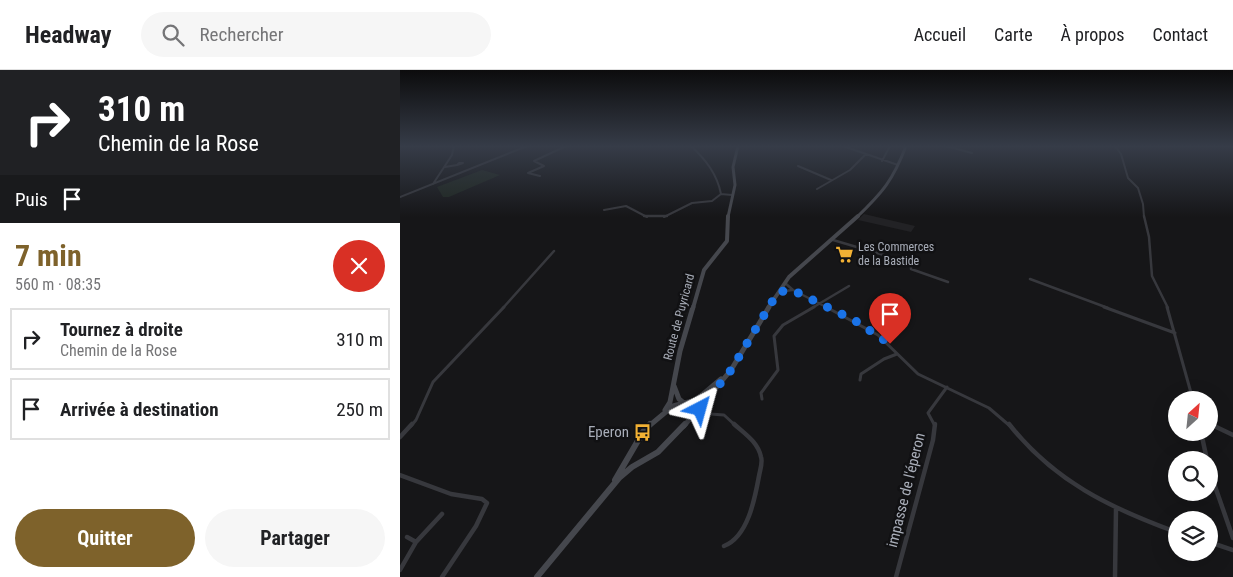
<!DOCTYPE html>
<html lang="fr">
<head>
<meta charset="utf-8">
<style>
  body { margin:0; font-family:"Roboto Condensed",sans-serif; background:#f6f6f6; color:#202124; height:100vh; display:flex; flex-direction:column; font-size:19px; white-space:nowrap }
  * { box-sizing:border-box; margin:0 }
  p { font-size:16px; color:#757577 }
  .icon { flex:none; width:28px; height:28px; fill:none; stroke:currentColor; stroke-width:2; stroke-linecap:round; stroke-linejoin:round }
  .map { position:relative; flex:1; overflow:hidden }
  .panel { display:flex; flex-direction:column; background:#fff; width:400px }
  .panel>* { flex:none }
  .banner { background:#202124; color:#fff; overflow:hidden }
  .needle { width:32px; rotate:27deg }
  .tools { position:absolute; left:768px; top:321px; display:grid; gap:10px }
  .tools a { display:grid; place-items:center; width:50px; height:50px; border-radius:50%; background:#fff; box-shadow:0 5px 20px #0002; font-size:25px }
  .pin { position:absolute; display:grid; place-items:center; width:42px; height:42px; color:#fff; margin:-51px -21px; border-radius:50% 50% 50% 0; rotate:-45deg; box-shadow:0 0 5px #0007 }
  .pin .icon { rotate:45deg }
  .me { position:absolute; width:55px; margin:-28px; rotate:39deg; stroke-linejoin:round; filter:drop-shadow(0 0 4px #0008) }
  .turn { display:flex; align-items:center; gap:18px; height:105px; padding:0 15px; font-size:22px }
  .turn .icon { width:65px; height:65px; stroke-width:2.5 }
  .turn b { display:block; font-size:35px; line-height:42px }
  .then { display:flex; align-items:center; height:48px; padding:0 15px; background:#0003; gap:10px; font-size:19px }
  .round { display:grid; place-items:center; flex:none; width:52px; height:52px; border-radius:26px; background:#f6f6f6 }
  .headline { display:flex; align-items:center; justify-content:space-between; height:85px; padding:0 15px }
  h1 { font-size:30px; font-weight:700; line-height:38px; color:#7e622b }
  .cta { display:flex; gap:10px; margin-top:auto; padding:10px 15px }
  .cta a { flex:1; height:58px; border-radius:30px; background:#7e622b; color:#fff; font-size:20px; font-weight:700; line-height:58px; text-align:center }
  .cta a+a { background:#f6f6f6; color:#202124 }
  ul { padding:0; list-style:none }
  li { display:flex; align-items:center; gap:15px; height:62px; margin:0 10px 8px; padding:0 5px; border:2px solid #e0e0e0; border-radius:0px }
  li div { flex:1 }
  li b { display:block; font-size:19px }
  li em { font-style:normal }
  header { display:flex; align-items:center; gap:30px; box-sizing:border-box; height:70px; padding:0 25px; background:#fff; border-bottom:1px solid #e0e0e0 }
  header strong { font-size:24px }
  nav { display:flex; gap:28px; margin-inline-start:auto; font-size:18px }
  .search { width:350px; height:45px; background:#f6f6f6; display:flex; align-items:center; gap:12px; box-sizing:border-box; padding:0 18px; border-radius:28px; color:#757577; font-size:19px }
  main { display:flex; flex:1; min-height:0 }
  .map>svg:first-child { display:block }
</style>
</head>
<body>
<header>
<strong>Headway</strong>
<div class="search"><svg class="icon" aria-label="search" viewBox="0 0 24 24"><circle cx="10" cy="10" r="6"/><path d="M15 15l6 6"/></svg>Rechercher</div>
<nav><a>Accueil</a><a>Carte</a><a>À propos</a><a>Contact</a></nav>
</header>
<main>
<section class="panel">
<div class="banner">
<div class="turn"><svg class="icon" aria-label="right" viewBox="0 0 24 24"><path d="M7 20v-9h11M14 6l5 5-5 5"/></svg><div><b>310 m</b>Chemin de la Rose</div></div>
<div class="then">Puis<svg class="icon" aria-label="arrive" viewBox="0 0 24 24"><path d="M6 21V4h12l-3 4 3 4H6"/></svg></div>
</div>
<div class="headline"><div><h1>7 min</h1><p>560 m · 08:35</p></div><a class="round" style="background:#d93025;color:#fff"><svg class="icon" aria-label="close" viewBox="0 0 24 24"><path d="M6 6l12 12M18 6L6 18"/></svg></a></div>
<ul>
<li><svg class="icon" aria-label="right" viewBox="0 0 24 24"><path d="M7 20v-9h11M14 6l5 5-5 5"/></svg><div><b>Tournez à droite</b><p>Chemin de la Rose</p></div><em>310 m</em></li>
<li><svg class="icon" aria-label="arrive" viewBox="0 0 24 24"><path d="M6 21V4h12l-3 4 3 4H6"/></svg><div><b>Arrivée à destination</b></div><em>250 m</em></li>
</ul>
<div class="cta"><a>Quitter</a><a>Partager</a></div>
</section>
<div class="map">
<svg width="833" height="507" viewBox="0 0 833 507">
  <rect width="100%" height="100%" fill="#161618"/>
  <path fill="#222225" d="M 464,144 L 515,156 L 511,162 L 458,150 Z"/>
  <path fill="#1e261f" d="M 82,100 L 100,105 L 49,127 L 43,127 L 37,117 Z"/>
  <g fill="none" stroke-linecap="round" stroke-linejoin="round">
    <path stroke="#37383d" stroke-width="2" d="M 291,76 C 306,90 317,104 321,124 L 332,125
      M 443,76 L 498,95
      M 546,76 L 572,83
      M 715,76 L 721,84 L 728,108 L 738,118 L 743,134 L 744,147
      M 482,91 L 490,76
      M 59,93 L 63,93 L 57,95 Z
      M 398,96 L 431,110
      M 45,97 L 57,95
      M 140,106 L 128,103 L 144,96 L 134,91 L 166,76
      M 33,114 L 52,85 L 54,76
      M 417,119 L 450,100 L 466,84
      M 0,127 L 127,76
      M 204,140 L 226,136 L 247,147
      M 264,147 L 292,133 L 312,131 L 321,124"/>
    <path stroke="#37383d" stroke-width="2.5" d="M 244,146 L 267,146
      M 744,146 L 749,167 L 752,206 L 768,238
      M 433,170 L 511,193 L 511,199 L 548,212
      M 630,209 L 708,238
      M 385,213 L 393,220 L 428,238
      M 379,222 L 392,220
      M 103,238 L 154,181
      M 412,238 L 449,216"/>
    <path stroke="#37383d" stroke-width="3" d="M 426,237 L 478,265 L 518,304 L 589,338 L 610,356
      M 704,237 L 775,263
      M 767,237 L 793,330
      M 460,310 L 461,304 L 484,289 L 497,284
      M 362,329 L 361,323 L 378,300 L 374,266 L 383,255 L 414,237
      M 296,343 L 324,345 L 336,356
      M 809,354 L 813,356
      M 11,356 L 16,350 L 33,312 L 104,237
      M 535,356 L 528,343 L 547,317"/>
    <path stroke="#37383d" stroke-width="4.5" d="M 609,354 C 654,411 710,438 776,462
      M 810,354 L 833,365
      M 801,362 L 807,390
      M 0,367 L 12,354
      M 809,399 L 833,468
      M 0,405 L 51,424 L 82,429 L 87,433 L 76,456 L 42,507
      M 16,472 L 42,444
      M 809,472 L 833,480
      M 324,476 C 348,467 355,428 359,406 C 360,400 363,392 361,387 C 358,372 345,364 334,354
      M 0,500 L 16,472 L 7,467
      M 496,507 L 533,370 L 535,354
      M 715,507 L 716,439"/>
    <path stroke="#45474d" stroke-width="3" d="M 328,147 L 335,115 L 333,97 L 338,76
      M 457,147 C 483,122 493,110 506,76"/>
    <path stroke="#45474d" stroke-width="4" d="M 293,238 L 304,200 L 327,171 L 328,146
      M 368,238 L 389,207 L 458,146"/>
    <path stroke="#45474d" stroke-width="5" d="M 274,316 L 279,329 L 284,333
      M 288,333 L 293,347
      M 265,340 L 270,332 L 280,281 L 293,237
      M 249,356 L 273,336 L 296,330 L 321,309
      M 284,356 L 331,300 L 369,237"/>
    <path stroke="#45474d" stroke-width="6" d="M 215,410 L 243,362 L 250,354
      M 137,507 L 219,408 L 232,397 L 258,382 L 285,354"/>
  </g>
  <linearGradient id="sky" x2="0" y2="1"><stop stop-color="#0c0c0d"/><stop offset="0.52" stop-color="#363c48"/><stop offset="1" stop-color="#363c48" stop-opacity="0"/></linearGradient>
  <rect width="833" height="147" fill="url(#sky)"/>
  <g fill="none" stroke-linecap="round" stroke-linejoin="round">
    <path stroke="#1a73e8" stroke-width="9" stroke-dasharray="0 16.2" d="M 300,339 L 331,300 L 378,222 L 392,220 L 454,250 L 490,274"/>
  </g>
  <defs>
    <symbol id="supermarket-bare" viewBox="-9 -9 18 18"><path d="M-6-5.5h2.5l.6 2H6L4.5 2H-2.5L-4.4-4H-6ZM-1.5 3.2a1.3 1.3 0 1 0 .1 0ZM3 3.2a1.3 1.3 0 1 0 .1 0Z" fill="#f2b134" stroke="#111113" stroke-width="2.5" paint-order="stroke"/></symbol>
    <symbol id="bus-bare" viewBox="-9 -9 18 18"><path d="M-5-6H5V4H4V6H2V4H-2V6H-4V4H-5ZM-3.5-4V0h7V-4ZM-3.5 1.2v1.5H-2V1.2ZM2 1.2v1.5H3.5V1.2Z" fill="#f2b134" stroke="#111113" stroke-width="2.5" paint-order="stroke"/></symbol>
  </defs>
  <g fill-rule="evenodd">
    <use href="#supermarket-bare" x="432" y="172" width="25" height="25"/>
    <use href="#bus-bare" x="230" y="350" width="25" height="25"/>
  </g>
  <g text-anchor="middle" stroke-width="5" stroke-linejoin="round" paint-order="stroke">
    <g font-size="12" fill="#a8adb8" stroke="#111113" text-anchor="start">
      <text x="458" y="181">Les Commerces<tspan x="458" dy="14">de la Bastide</tspan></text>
    </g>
    <g font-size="12" fill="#a8adb8" stroke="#111113">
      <text transform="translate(279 247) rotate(-75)" y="4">Route de Puyricard</text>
    </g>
    <g font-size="15" fill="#a8adb8" stroke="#111113" text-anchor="end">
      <text x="229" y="367">Eperon</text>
    </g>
    <g font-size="15" fill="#a8adb8" stroke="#111113">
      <text transform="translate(506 420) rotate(-76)" y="5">impasse de l'éperon</text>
    </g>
  </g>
</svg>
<div class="tools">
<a><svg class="needle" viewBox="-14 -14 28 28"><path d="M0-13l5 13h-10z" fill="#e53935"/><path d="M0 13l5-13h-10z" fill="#757577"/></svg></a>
<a><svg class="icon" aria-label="search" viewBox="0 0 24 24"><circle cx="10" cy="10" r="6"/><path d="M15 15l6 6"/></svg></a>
<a><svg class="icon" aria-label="layers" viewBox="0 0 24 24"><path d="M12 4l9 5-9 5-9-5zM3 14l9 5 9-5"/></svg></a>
</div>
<div class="pin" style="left:490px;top:274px;background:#d93025"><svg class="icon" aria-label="arrive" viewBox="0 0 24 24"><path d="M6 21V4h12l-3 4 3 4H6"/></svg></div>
<svg class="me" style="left:300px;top:339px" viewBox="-20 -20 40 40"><path d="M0-17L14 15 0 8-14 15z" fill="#1a73e8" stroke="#fff" stroke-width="4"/></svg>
</div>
</main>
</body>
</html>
